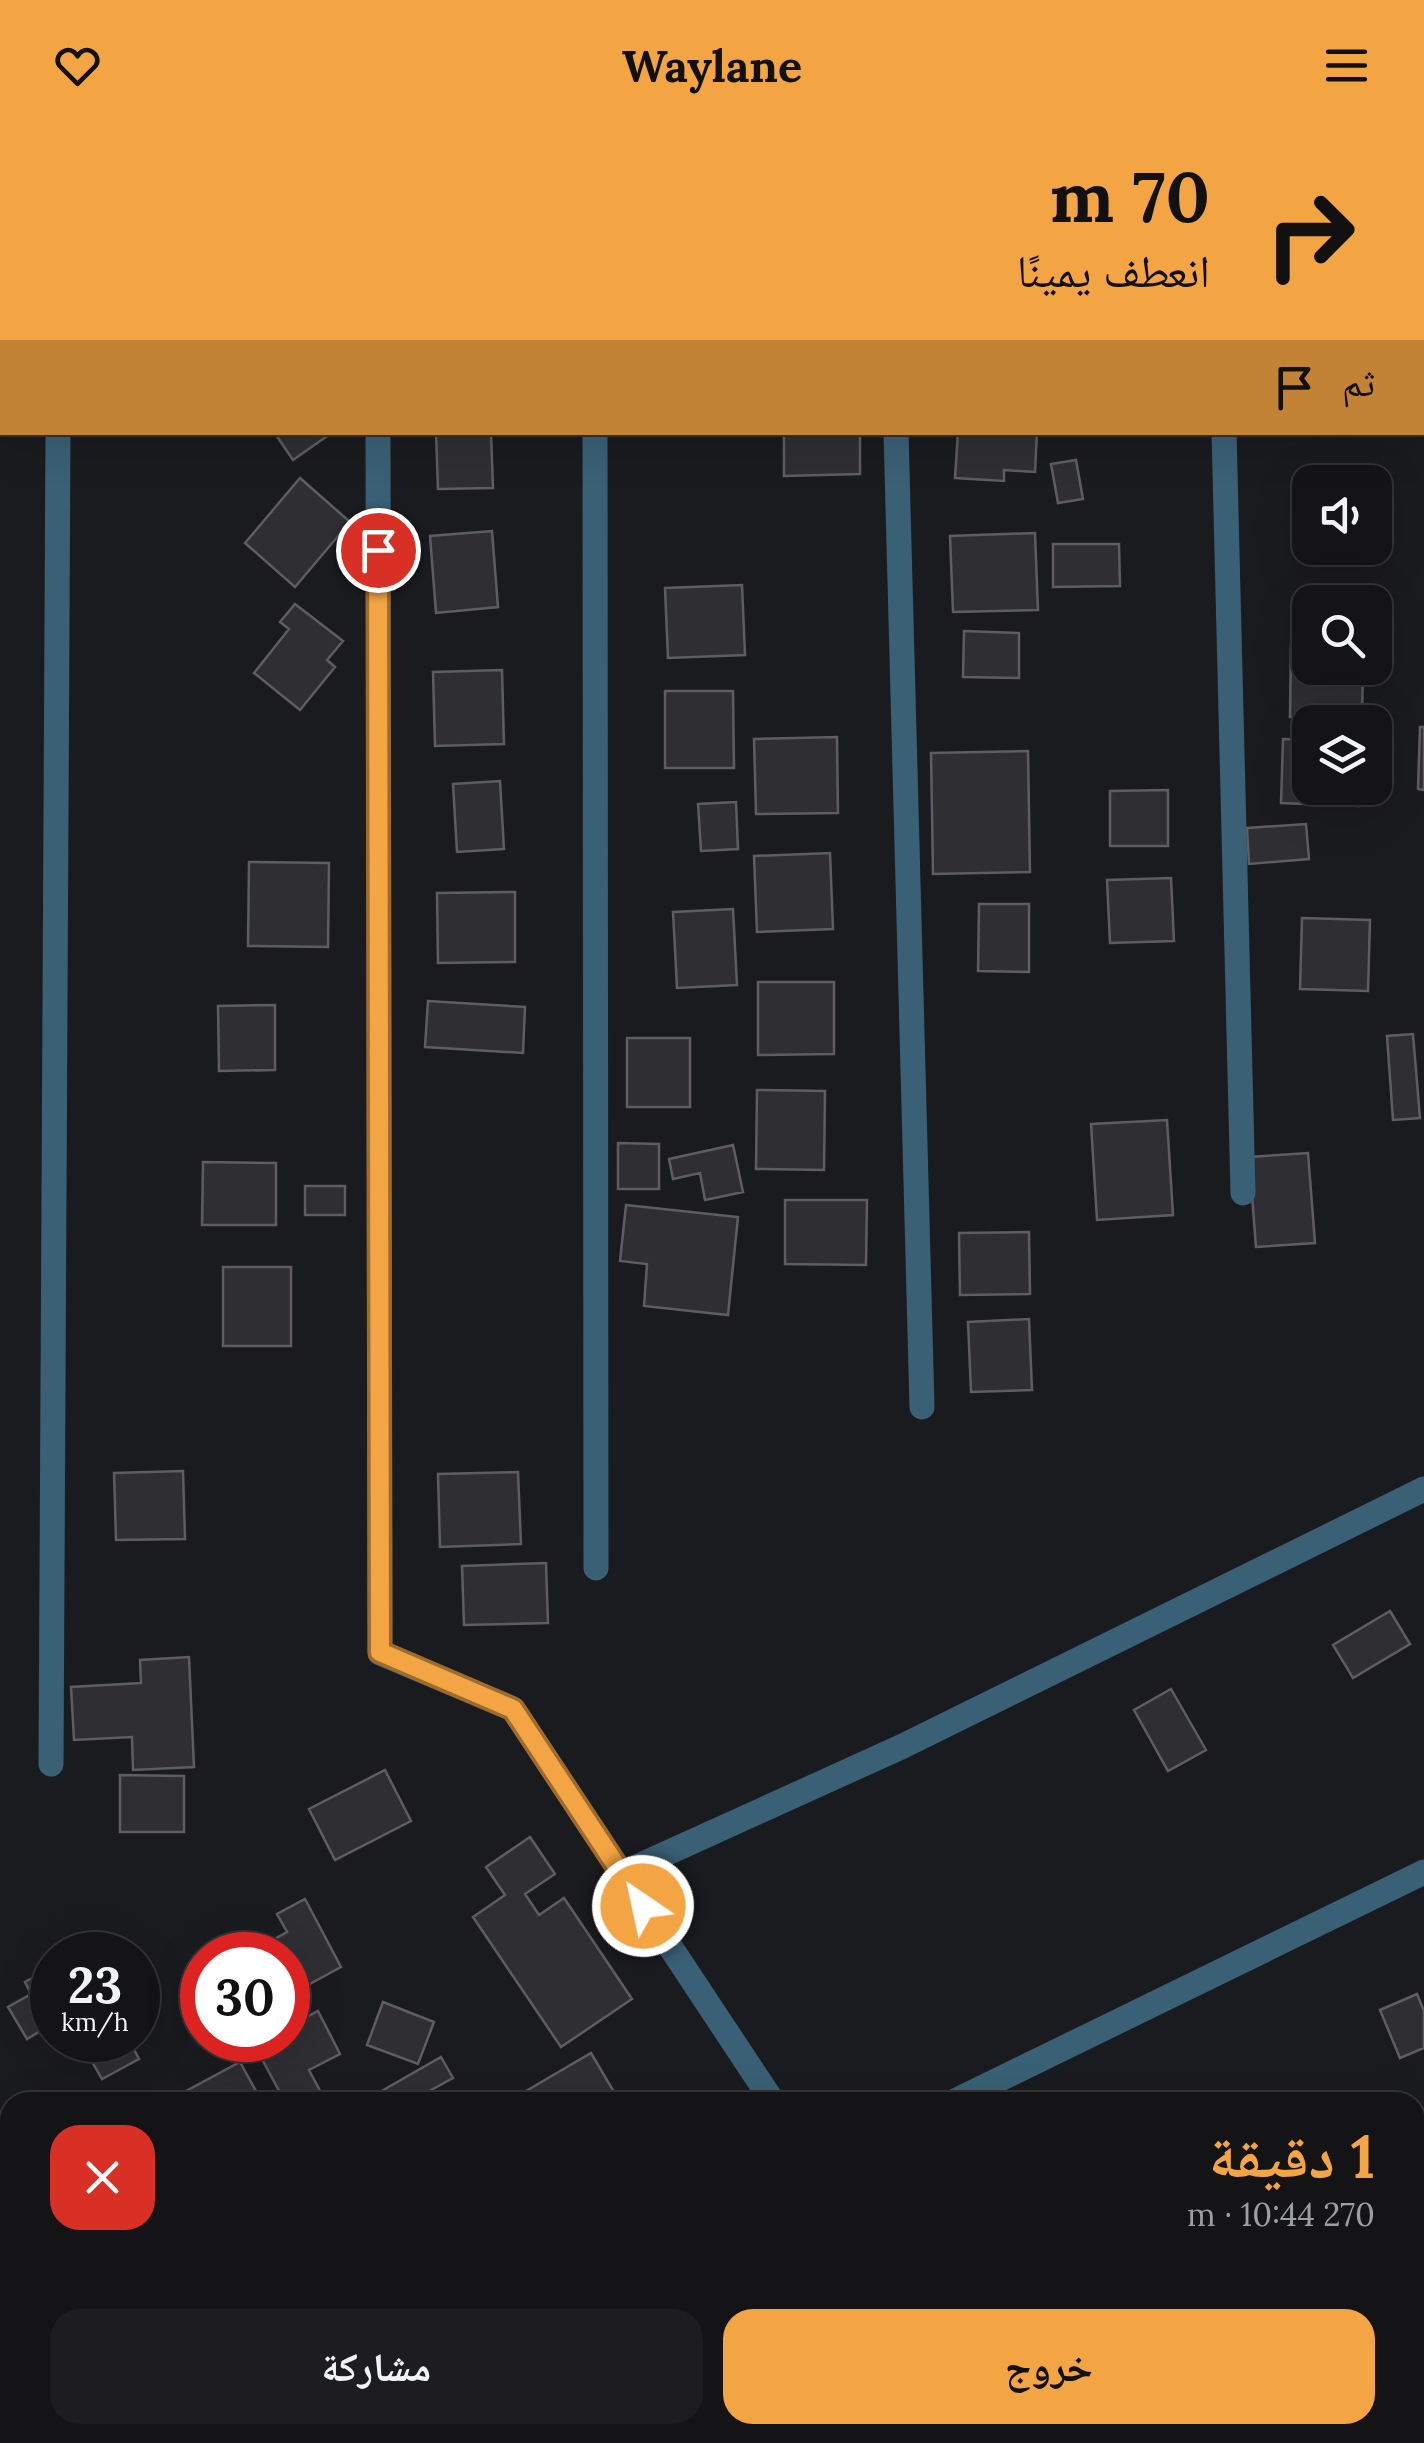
<!DOCTYPE html>
<html lang="ar">
<head>
<meta charset="utf-8">
<style>
  body { margin:0; font-family:Lora,"Noto Naskh Arabic",serif; background:#1d1d20; color:#f1f3f6; direction:rtl; height:100vh; display:flex; flex-direction:column; font-size:38px; white-space:nowrap }
  * { box-sizing:border-box; margin:0 }
  p { font-size:32px; color:#9d9ea1 }
  .icon { flex:none; width:55px; height:55px; fill:none; stroke:currentColor; stroke-width:2; stroke-linecap:round; stroke-linejoin:round }
  .map { position:relative; flex:1; overflow:hidden; direction:ltr }
  .panel { position:absolute; left:0px; top:1962px; width:1425px; height:352px; display:flex; flex-direction:column; background:#141417; border-radius:30px 30px 0 0; box-shadow:0 10px 40px #0002,0 0 0 2px #333336; direction:rtl }
  .panel>* { flex:none }
  .guide { position:absolute; left:0px; top:0px; width:1425px; height:305px; box-shadow:0 10px 40px #0002,0 0 0 2px #333336; direction:rtl; background:#f3a443; color:#111; overflow:hidden }
  .tools { position:absolute; left:1292px; top:335px; display:grid; gap:20px }
  .tools a { display:grid; place-items:center; width:100px; height:100px; border-radius:20px; background:#141417; box-shadow:0 10px 40px #0002,0 0 0 2px #333336; font-size:50px }
  .speed { position:absolute; left:30px; top:1802px; display:flex; gap:20px; font-size:50px; font-weight:700; text-align:center }
  .speed>* { display:grid; place-content:center; width:130px; height:130px; border-radius:50%; background:#141417; box-shadow:0 10px 40px #0002,0 0 0 2px #333336; line-height:1 }
  .speed small { font-size:25px; font-weight:400 }
  .speed .limit { border:15px solid #d22; background:#fff; color:#111 }
  .pin { position:absolute; display:grid; place-items:center; width:85px; height:85px; color:#fff; margin:-42px; border:5px solid #fff; border-radius:50%; box-shadow:0 2px 10px #0007 }
  .me { position:absolute; width:110px; margin:-55px; rotate:326deg; stroke-linejoin:round; filter:drop-shadow(0 0 8px #0008) }
  .turn { display:flex; align-items:center; gap:35px; height:210px; padding:0 50px; font-size:45px }
  .turn .icon { width:130px; height:130px; stroke-width:2.5 }
  .turn b { display:block; font-size:70px; line-height:85px }
  .then { display:flex; align-items:center; height:95px; padding:0 50px; background:#0003; gap:20px; font-size:38px }
  .round { display:grid; place-items:center; flex:none; width:105px; height:105px; border-radius:30px; background:#1d1d20 }
  .overview { display:flex; align-items:center; justify-content:space-between; height:170px; padding:0 50px }
  h1 { font-size:60px; font-weight:700; line-height:75px; color:#f3a443 }
  .primary-button { display:flex; gap:20px; margin-top:auto; padding:20px 50px }
  .primary-button a { flex:1; height:115px; border-radius:30px; background:#f3a443; color:#111; font-size:40px; font-weight:700; line-height:115px; text-align:center }
  .primary-button a+a { background:#1d1d20; color:#f1f3f6 }
  header { display:flex; justify-content:space-between; align-items:center; height:130px; padding:0 50px; background:#f3a443; color:#111; font-size:45px; font-weight:700 }
  .map>svg:first-child { display:block }
</style>
</head>
<body>
<header><svg class="icon" aria-label="menu" viewBox="0 0 24 24"><path d="M4 6h16M4 12h16M4 18h16"/></svg>Waylane<svg class="icon" aria-label="heart" viewBox="0 0 24 24"><path d="M12 20l-8-8c-3-5 5-10 8-4 3-6 11-1 8 4z"/></svg></header>
<div class="map">
<svg width="1424" height="2313" viewBox="0 0 1424 2313">
  <rect width="100%" height="100%" fill="#1a1b1f"/>
  <path fill="#2f2e33" stroke="#5f5d62" stroke-width="2.5" d="M 456,0 L 573,0 L 573,2 L 456,2 Z
    M 274,302 L 333,302 L 293,330 Z
    M 436,302 L 491,302 L 493,358 L 438,359 Z
    M 784,302 L 860,302 L 860,344 L 784,346 Z
    M 958,302 L 1037,302 L 1035,342 L 1004,340 L 1004,351 L 955,348 Z
    M 1076,330 L 1083,369 L 1058,373 L 1051,334 Z
    M 300,348 L 350,392 L 295,457 L 245,413 Z
    M 492,401 L 498,477 L 436,483 L 430,406 Z
    M 1035,403 L 1038,480 L 953,482 L 950,406 Z
    M 1053,414 L 1119,414 L 1120,456 L 1053,457 Z
    M 742,455 L 745,525 L 668,528 L 665,458 Z
    M 295,474 L 343,511 L 327,530 L 335,537 L 300,580 L 254,543 L 289,499 L 280,492 Z
    M 964,501 L 1019,503 L 1019,548 L 963,547 Z
    M 1291,515 L 1310,516 L 1310,538 L 1363,538 L 1362,588 L 1290,587 Z
    M 502,540 L 504,614 L 435,616 L 433,542 Z
    M 665,561 L 733,561 L 734,638 L 665,638 Z
    M 1420,597 L 1424,597 L 1424,660 L 1418,659 Z
    M 837,607 L 838,683 L 756,684 L 754,609 Z
    M 1283,609 L 1310,610 L 1310,658 L 1360,658 L 1359,676 L 1281,673 Z
    M 1028,621 L 1030,742 L 933,744 L 931,623 Z
    M 500,651 L 504,719 L 457,722 L 453,654 Z
    M 1168,660 L 1168,716 L 1110,716 L 1110,661 Z
    M 736,672 L 738,719 L 701,721 L 698,674 Z
    M 1306,694 L 1309,729 L 1249,734 L 1247,698 Z
    M 830,723 L 833,799 L 757,802 L 754,726 Z
    M 249,732 L 329,733 L 328,817 L 248,816 Z
    M 1171,748 L 1174,811 L 1110,813 L 1107,750 Z
    M 515,762 L 515,832 L 438,833 L 437,763 Z
    M 979,774 L 1029,774 L 1029,842 L 978,841 Z
    M 733,779 L 737,855 L 677,858 L 673,782 Z
    M 1302,788 L 1370,790 L 1368,861 L 1300,859 Z
    M 758,852 L 834,852 L 834,924 L 758,925 Z
    M 428,871 L 525,877 L 523,923 L 425,917 Z
    M 275,875 L 275,940 L 219,941 L 218,876 Z
    M 1413,904 L 1420,988 L 1393,990 L 1387,906 Z
    M 627,908 L 690,908 L 690,977 L 627,977 Z
    M 757,960 L 825,961 L 824,1040 L 756,1039 Z
    M 1167,990 L 1173,1085 L 1097,1090 L 1091,994 Z
    M 618,1013 L 659,1014 L 659,1059 L 618,1059 Z
    M 733,1015 L 743,1062 L 705,1070 L 700,1043 L 673,1049 L 669,1029 Z
    M 1308,1023 L 1315,1113 L 1256,1117 L 1249,1027 Z
    M 203,1032 L 276,1033 L 276,1095 L 202,1095 Z
    M 305,1056 L 345,1056 L 345,1085 L 305,1085 Z
    M 785,1070 L 867,1070 L 866,1135 L 785,1134 Z
    M 626,1075 L 738,1087 L 728,1185 L 644,1176 L 647,1134 L 620,1131 Z
    M 1029,1102 L 1030,1164 L 960,1165 L 959,1103 Z
    M 223,1137 L 291,1137 L 291,1216 L 223,1216 Z
    M 1029,1189 L 1032,1260 L 971,1262 L 968,1192 Z
    M 183,1341 L 185,1409 L 116,1410 L 114,1343 Z
    M 518,1342 L 521,1414 L 440,1417 L 438,1344 Z
    M 546,1433 L 548,1493 L 464,1495 L 462,1436 Z
    M 1390,1481 L 1410,1514 L 1353,1548 L 1333,1515 Z
    M 189,1527 L 194,1637 L 133,1640 L 132,1607 L 74,1610 L 71,1557 L 141,1553 L 140,1530 Z
    M 1171,1559 L 1206,1620 L 1168,1641 L 1134,1580 Z
    M 385,1640 L 411,1691 L 335,1730 L 309,1679 Z
    M 120,1645 L 184,1646 L 184,1702 L 120,1702 Z
    M 530,1707 L 555,1744 L 525,1764 L 539,1785 L 564,1768 L 632,1869 L 561,1917 L 473,1787 L 505,1765 L 486,1737 Z
    M 305,1769 L 341,1837 L 304,1857 L 300,1849 L 288,1856 L 288,1825 L 246,1825 L 287,1802 L 277,1784 Z
    M 41,1843 L 46,1853 L 52,1849 L 52,1894 L 27,1909 L 8,1877 L 31,1864 L 25,1852 Z
    M 1417,1864 L 1424,1881 L 1424,1918 L 1400,1928 L 1380,1880 Z
    M 383,1872 L 434,1892 L 418,1934 L 367,1915 Z
    M 318,1881 L 340,1924 L 309,1940 L 326,1972 L 285,1972 L 254,1914 L 261,1910 L 288,1910 L 288,1897 Z
    M 129,1910 L 139,1929 L 102,1949 L 91,1930 Z
    M 591,1923 L 620,1972 L 526,1972 L 521,1964 Z
    M 441,1927 L 453,1948 L 409,1972 L 367,1972 L 366,1970 Z
    M 240,1932 L 262,1972 L 181,1972 L 177,1966 Z
    M 792,2305 L 875,2305 L 879,2313 L 797,2313 Z"/>
  <g fill="none" stroke-linecap="round" stroke-linejoin="round">
    <path stroke="#3a6075" stroke-width="25" d="M 377,0 L 377,2
      M 595,0 L 595,2
      M 888,0 L 888,2
      M 1217,0 L 1217,2
      M 64,2 L 64,0
      M 378,302 L 380,1523 L 513,1579 L 773,1972
      M 595,302 L 596,1438
      M 896,302 L 922,1277
      M 1224,302 L 1243,1063
      M 51,1634 L 58,302
      M 621,1744 L 901,1617 L 1424,1359
      M 953,1972 L 1424,1742
      M 1415,2206 L 1424,2201
      M 1008,2305 L 1014,2313
      M 1226,2313 L 1241,2305"/>
  </g>
  <g fill="none" stroke-linecap="round" stroke-linejoin="round">
    <defs>
      <path id="route" d="M 378,420 L 380,1522 L 513,1579 L 643,1776"/>
    </defs>
    <use href="#route" stroke="#9e6b2c" stroke-width="25"/>
    <use href="#route" stroke="#f3a443" stroke-width="18"/>
  </g>
</svg>
<div class="tools">
<a><svg class="icon" aria-label="sound" viewBox="0 0 24 24"><path d="M4 9h4l5-4v14l-5-4H4zM17 9q2 3 0 6"/></svg></a>
<a><svg class="icon" aria-label="search" viewBox="0 0 24 24"><circle cx="10" cy="10" r="6"/><path d="M15 15l6 6"/></svg></a>
<a><svg class="icon" aria-label="layers" viewBox="0 0 24 24"><path d="M12 4l9 5-9 5-9-5zM3 14l9 5 9-5"/></svg></a>
</div>
<div class="speed"><div>23<small>km/h</small></div><div class="limit">30</div></div>
<div class="pin" style="left:378px;top:420px;background:#d93025"><svg class="icon" aria-label="arrive" viewBox="0 0 24 24"><path d="M6 21V4h12l-3 4 3 4H6"/></svg></div>
<svg class="me" style="left:643px;top:1776px" viewBox="-20 -20 40 40"><circle r="17" fill="#f3a443" stroke="#fff" stroke-width="3"/><path d="M0-11L8 9 0 5-8 9z" fill="#fff"/></svg>
<div class="guide">
<div class="turn"><svg class="icon" aria-label="right" viewBox="0 0 24 24"><path d="M7 20v-9h11M14 6l5 5-5 5"/></svg><div><b>70 m</b>انعطف يمينًا</div></div>
<div class="then">ثم<svg class="icon" aria-label="arrive" viewBox="0 0 24 24"><path d="M6 21V4h12l-3 4 3 4H6"/></svg></div>
</div>
<section class="panel">
<div class="overview"><div><h1>1 دقيقة</h1><p>270 m · 10:44</p></div><a class="round" style="background:#d93025;color:#fff"><svg class="icon" aria-label="close" viewBox="0 0 24 24"><path d="M6 6l12 12M18 6L6 18"/></svg></a></div>
<div class="primary-button"><a>خروج</a><a>مشاركة</a></div>
</section>
</div>
</body>
</html>
